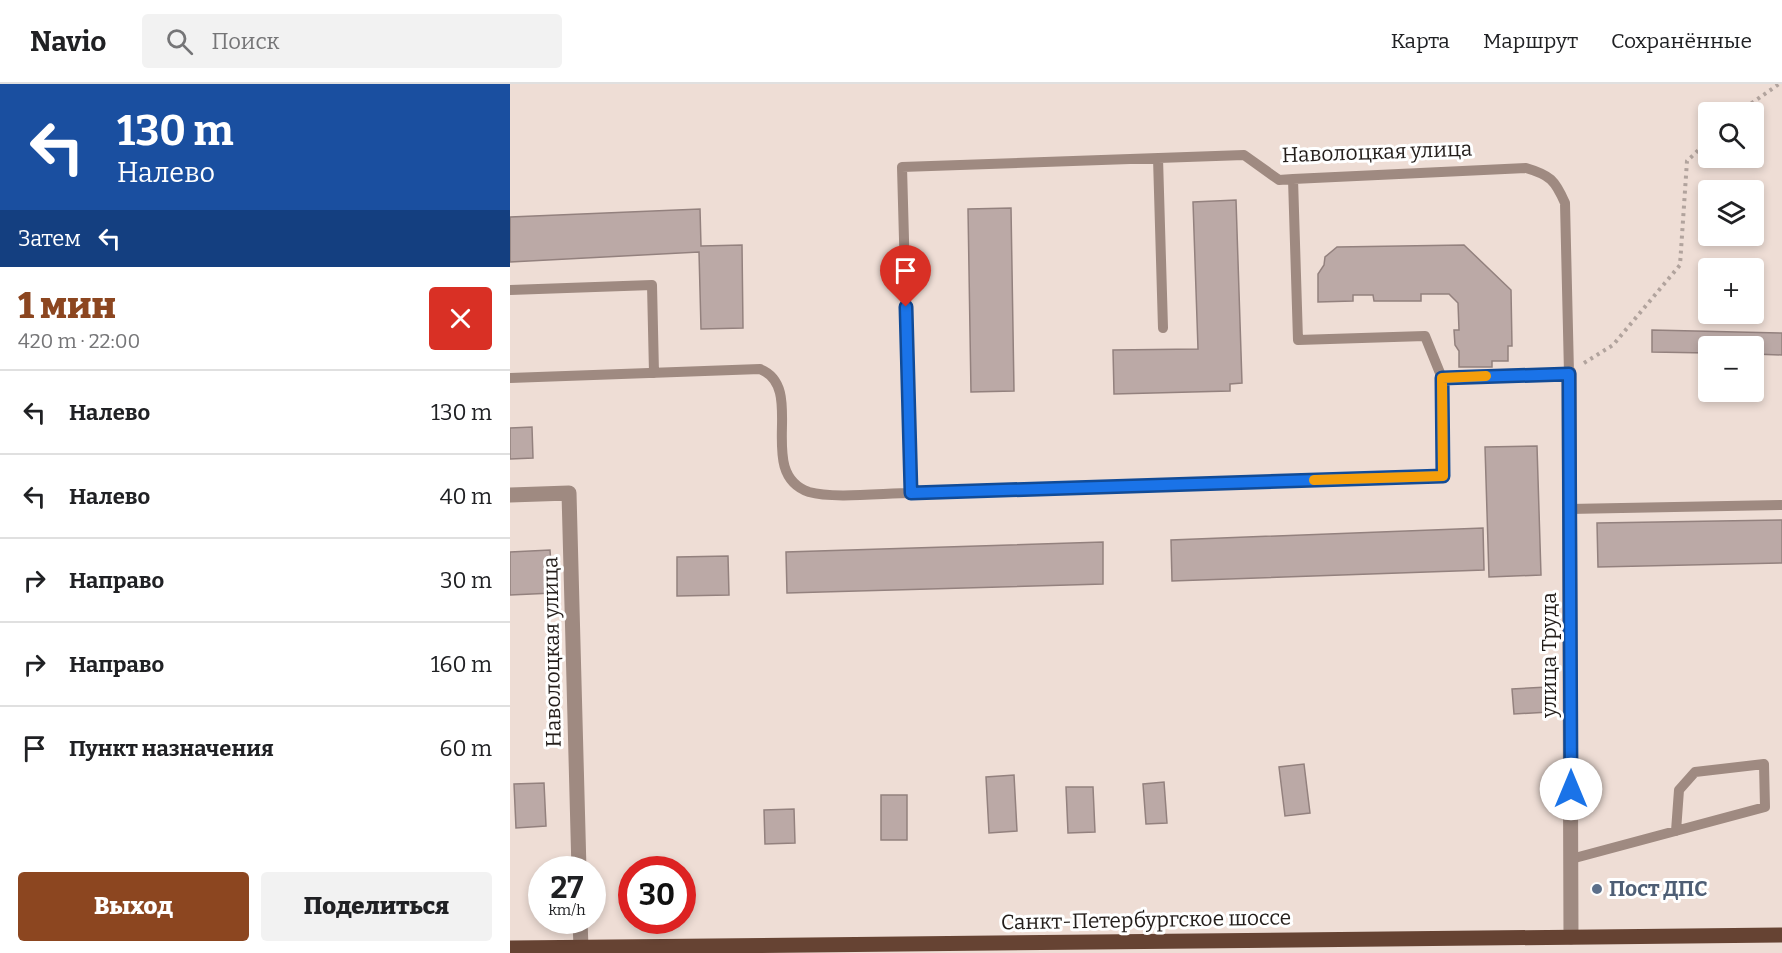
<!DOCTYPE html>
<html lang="ru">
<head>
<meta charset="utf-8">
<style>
  body { margin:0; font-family:Bitter,serif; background:#f2f2f2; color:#202124; height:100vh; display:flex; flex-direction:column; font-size:22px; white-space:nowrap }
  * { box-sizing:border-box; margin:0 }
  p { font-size:20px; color:#757577 }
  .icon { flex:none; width:33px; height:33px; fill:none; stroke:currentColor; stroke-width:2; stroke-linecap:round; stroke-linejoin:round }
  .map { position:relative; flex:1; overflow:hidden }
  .details { display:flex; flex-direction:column; background:#fff; width:510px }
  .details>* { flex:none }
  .hud { background:#1a4fa0; color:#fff; overflow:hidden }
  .controls { position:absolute; left:1188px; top:18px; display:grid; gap:12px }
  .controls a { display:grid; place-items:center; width:66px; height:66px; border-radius:6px; background:#fff; box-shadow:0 3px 9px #0003; font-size:30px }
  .speed { position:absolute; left:18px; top:772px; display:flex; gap:12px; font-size:30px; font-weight:700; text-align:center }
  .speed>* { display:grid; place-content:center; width:78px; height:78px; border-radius:50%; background:#fff; box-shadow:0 3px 9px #0003; line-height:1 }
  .speed small { font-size:15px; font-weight:400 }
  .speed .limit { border:9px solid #d22; background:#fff; color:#111 }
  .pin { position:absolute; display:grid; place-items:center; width:51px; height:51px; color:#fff; margin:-62px -26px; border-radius:50% 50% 50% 0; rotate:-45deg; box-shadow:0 0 6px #0007 }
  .pin .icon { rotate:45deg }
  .me { position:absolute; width:66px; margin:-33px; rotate:0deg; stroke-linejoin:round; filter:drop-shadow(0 0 4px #0008) }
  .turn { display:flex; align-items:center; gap:21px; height:126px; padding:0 18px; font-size:27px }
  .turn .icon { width:78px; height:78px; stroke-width:2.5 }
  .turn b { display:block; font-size:42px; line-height:51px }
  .then { display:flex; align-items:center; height:57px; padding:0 18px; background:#0003; gap:12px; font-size:22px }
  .round { display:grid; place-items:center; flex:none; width:63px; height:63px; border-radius:6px; background:#f2f2f2 }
  .summary { display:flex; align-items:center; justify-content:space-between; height:102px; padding:0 18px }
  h1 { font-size:36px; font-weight:800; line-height:45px; color:#8c4620 }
  .primary-button { display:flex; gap:12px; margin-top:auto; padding:12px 18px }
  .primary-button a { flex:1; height:69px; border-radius:6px; background:#8c4620; color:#fff; font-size:24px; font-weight:800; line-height:69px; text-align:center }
  .primary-button a+a { background:#f2f2f2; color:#202124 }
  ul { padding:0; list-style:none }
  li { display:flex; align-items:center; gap:18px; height:84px; padding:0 18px; border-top:2px solid #e0e0e0 }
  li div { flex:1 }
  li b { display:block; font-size:22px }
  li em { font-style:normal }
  header { display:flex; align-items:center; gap:36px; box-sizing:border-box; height:84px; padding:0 30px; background:#fff; border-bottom:2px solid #e0e0e0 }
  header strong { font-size:28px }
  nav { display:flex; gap:33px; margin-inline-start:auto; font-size:21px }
  .search { width:420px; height:54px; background:#f2f2f2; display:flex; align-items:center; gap:15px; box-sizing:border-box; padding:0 21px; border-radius:6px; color:#757577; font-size:22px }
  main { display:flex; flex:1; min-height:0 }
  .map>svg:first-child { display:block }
</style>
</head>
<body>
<header>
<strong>Navio</strong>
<div class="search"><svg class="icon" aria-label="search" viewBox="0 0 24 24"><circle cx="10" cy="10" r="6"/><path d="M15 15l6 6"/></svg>Поиск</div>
<nav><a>Карта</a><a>Маршрут</a><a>Сохранённые</a></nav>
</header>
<main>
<section class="details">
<div class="hud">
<div class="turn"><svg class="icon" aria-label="left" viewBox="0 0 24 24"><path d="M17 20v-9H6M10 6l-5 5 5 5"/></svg><div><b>130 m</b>Налево</div></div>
<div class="then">Затем<svg class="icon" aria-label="left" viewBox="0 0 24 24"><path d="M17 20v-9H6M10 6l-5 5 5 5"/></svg></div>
</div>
<div class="summary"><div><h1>1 мин</h1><p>420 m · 22:00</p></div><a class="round" style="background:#d93025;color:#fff"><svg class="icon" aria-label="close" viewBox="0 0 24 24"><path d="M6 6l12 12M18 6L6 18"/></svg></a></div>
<ul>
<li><svg class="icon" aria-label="left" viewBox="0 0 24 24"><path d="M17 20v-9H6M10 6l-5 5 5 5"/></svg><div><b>Налево</b></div><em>130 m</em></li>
<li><svg class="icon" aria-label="left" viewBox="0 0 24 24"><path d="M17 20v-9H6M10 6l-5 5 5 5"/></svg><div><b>Налево</b></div><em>40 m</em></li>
<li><svg class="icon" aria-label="right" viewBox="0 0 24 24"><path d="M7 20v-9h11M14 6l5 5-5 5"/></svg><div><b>Направо</b></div><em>30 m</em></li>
<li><svg class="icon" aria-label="right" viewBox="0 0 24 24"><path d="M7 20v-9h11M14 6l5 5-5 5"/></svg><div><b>Направо</b></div><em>160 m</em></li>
<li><svg class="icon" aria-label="arrive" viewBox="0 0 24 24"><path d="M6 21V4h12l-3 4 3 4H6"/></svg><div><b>Пункт назначения</b></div><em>60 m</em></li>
</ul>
<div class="primary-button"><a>Выход</a><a>Поделиться</a></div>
</section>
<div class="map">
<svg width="1272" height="869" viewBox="0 0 1272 869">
  <rect width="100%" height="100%" fill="#eeddd5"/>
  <path fill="#bba9a6" stroke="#93817e" stroke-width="1.5" d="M 726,116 L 732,299 L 720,300 L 720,307 L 604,310 L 603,266 L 688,265 L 683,118 Z
    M 501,124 L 504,307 L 461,308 L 458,125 Z
    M 190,125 L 191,162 L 232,161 L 233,244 L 191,245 L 189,168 L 0,178 L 0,133 Z
    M 954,161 L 1001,206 L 1002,262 L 998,262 L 998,277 L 982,277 L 982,283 L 949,283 L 949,267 L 945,261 L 944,246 L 949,246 L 948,219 L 939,210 L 911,210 L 911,217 L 864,217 L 863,211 L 843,211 L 843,217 L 808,218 L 808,190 L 814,181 L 815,173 L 827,163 Z
    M 1142,246 L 1272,249 L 1272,271 L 1244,270 L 1244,262 L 1198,262 L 1198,269 L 1142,268 Z
    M 22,343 L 23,374 L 0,375 L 0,344 Z
    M 1027,362 L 1031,491 L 979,493 L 975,363 Z
    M 1272,436 L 1272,479 L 1088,483 L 1087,439 Z
    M 973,444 L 974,486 L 662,497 L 661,456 Z
    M 593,458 L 593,500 L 277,509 L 276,468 Z
    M 40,466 L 43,509 L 0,511 L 0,468 Z
    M 218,472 L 219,511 L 167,512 L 167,473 Z
    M 1037,603 L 1039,628 L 1004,630 L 1002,605 Z
    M 794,680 L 800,729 L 775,732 L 769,683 Z
    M 504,691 L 507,747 L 479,749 L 476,693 Z
    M 654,698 L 657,739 L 636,740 L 633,700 Z
    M 34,699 L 36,742 L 6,744 L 4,700 Z
    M 556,703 L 583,703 L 585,748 L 558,749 Z
    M 371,711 L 397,711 L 397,756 L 371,756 Z
    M 284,725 L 285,759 L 255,760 L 254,726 Z"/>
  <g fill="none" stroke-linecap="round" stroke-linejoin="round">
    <path stroke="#b1a39d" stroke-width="4" stroke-dasharray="3 4.5" stroke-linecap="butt" d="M 1229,28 L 1269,0
      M 1074,279 L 1103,261 L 1170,181 L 1177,77 L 1198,57"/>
    <path stroke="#9f8a81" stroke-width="10" d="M 648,74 L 653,244
      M 783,95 L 788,256 L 915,252 L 932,294 L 933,392 L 401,409 L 392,83 L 734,71 L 769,96 L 783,95 L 1016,84 C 1040,91 1045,96 1055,119 L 1059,289 L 932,294
      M 0,206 L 142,201 L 144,289
      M 0,294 L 250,285 C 298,304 244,389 299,408 C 323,415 375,409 401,409
      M 1059,425 L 1272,421
      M 1061,775 L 1255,723 L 1254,680 L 1185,688 L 1169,706 L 1166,747"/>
    <path stroke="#9f8a81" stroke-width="15" d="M 1059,289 L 1061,853
      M 0,411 L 59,409 L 69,786
      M 70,837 L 71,863"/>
    <path stroke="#664333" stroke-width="15" d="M 0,864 L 1272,851"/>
  </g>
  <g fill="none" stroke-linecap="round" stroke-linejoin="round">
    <defs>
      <path id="route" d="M 396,223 L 401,409 L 933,392 L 932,294 L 1059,290 L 1061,705"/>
    </defs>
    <use href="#route" stroke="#114b97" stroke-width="15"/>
    <use href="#route" stroke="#1a73e8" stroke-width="10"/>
    <path stroke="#f59e0b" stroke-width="10" d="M 804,396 L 933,392 L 932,294 L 976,292"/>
  </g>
  <circle fill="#5c6f8a" stroke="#fff" stroke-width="2" cx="1087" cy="805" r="6"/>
  <g text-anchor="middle" stroke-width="6" stroke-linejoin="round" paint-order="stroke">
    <g font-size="21" fill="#231d1a" stroke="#fff">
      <text transform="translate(867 68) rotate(-2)" y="7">Наволоцкая улица</text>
      <text transform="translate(42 568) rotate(-91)" y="7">Наволоцкая улица</text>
      <text transform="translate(1039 571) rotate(-90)" y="7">улица Труда</text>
      <text transform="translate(636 836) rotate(-1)" y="7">Санкт-Петербургское шоссе</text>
    </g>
    <g font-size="21" font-weight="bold" fill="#4e5e75" stroke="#fff" text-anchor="start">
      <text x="1099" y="812">Пост ДПС</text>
    </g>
  </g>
</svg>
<div class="controls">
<a><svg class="icon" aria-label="search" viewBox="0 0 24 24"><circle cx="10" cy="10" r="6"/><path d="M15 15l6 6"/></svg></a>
<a><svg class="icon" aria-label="layers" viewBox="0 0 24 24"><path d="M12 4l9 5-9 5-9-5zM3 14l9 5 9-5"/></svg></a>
<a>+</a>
<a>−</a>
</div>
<div class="speed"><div>27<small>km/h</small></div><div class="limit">30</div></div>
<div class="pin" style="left:396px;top:223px;background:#d93025"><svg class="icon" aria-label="arrive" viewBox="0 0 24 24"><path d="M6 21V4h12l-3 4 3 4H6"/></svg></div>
<svg class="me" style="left:1061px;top:705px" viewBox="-20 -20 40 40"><circle r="19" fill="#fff"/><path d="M0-13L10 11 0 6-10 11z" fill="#1a73e8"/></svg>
</div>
</main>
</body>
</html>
